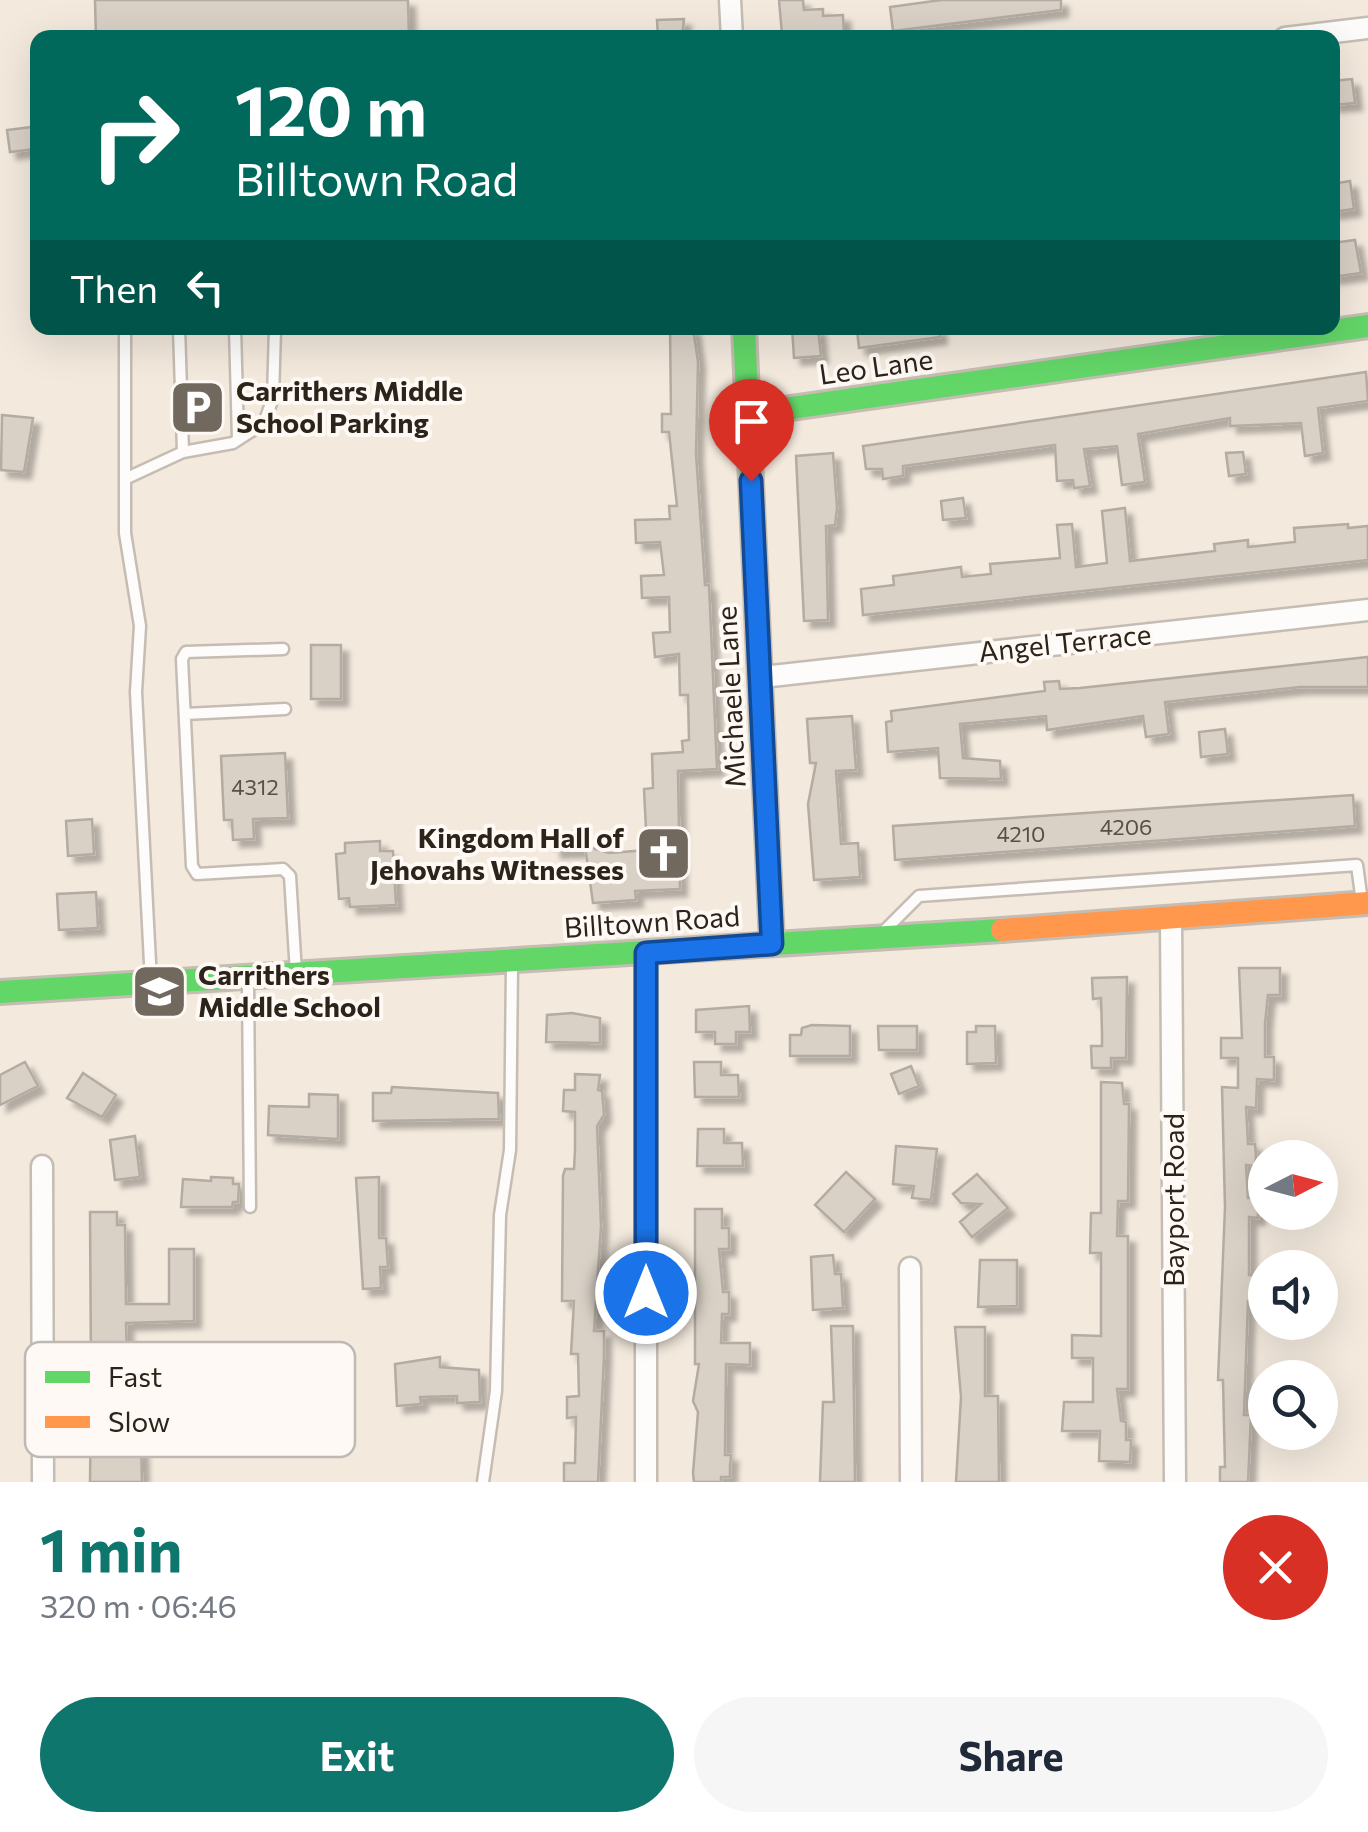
<!DOCTYPE html>
<html lang="en">
<head>
<meta charset="utf-8">
<style>
  body { margin:0; font-family:Commissioner,sans-serif; background:#f6f6f7; color:#1f2937; height:100vh; display:flex; flex-direction:column; font-size:38px; white-space:nowrap }
  * { box-sizing:border-box; margin:0 }
  p { font-size:32px; color:#747a83 }
  .icon { flex:none; width:55px; height:55px; fill:none; stroke:currentColor; stroke-width:2; stroke-linecap:round; stroke-linejoin:round }
  .map { position:relative; height:1482px; overflow:hidden }
  .drawer { display:flex; flex-direction:column; background:#fff; flex:1 }
  .drawer>* { flex:none }
  .guide { position:absolute; left:30px; top:30px; width:1310px; height:305px; border-radius:20px; box-shadow:0 10px 40px #0002; background:#00695c; color:#fff; overflow:hidden }
  .needle { width:65px; rotate:84deg }
  .tools { position:absolute; left:1248px; top:1140px; display:grid; gap:20px }
  .tools a { display:grid; place-items:center; width:90px; height:90px; border-radius:50%; background:#fff; box-shadow:0 10px 40px #0002; font-size:50px }
  .pin { position:absolute; display:grid; place-items:center; width:85px; height:85px; color:#fff; margin:-102px -42px; border-radius:50% 50% 50% 0; rotate:-45deg; box-shadow:0 0 10px #0007 }
  .pin .icon { rotate:45deg }
  .me { position:absolute; width:110px; margin:-55px; rotate:0deg; stroke-linejoin:round; filter:drop-shadow(0 0 8px #0008) }
  .turn { display:flex; align-items:center; gap:35px; height:210px; padding:0 40px; font-size:45px }
  .turn .icon { width:130px; height:130px; stroke-width:2.5 }
  .turn b { display:block; font-size:70px; line-height:85px }
  .then { display:flex; align-items:center; height:95px; padding:0 40px; background:#0003; gap:20px; font-size:38px }
  .round { display:grid; place-items:center; flex:none; width:105px; height:105px; border-radius:52px; background:#f6f6f7 }
  .summary { display:flex; align-items:center; justify-content:space-between; height:170px; padding:0 40px }
  h1 { font-size:60px; font-weight:700; line-height:75px; color:#0f766e }
  .button { display:flex; gap:20px; margin-top:auto; padding:20px 40px }
  .button a { flex:1; height:115px; border-radius:60px; background:#0f766e; color:#fff; font-size:40px; font-weight:700; line-height:115px; text-align:center }
  .button a+a { background:#f6f6f7; color:#1f2937 }
  .map>svg:first-child { display:block }
</style>
</head>
<body>
<div class="map">
<svg width="1368" height="1482" viewBox="0 0 1368 1482">
  <defs>
    <filter id="shadow"><feDropShadow dx="7" dy="7" stdDeviation="2.5" flood-color="#0004"/></filter>
  </defs>
  <rect width="100%" height="100%" fill="#f3e9dd"/>
  <path fill="#d9d1c6" stroke="#b4aca2" stroke-width="2.5" filter="url(#shadow)" d="M 95,0 L 408,0 L 409,38 L 96,38 Z
    M 779,0 L 803,0 L 804,10 L 823,9 L 823,16 L 843,15 L 844,35 L 782,34 Z
    M 941,0 L 1061,0 L 1061,10 L 893,31 L 890,7 Z
    M 684,19 L 682,38 L 658,38 L 657,20 Z
    M 1352,79 L 1355,103 L 1332,105 L 1332,81 Z
    M 32,127 L 35,149 L 10,152 L 7,130 Z
    M 1350,181 L 1354,209 L 1332,212 L 1332,184 Z
    M 1355,240 L 1361,273 L 1332,277 L 1332,243 Z
    M 670,328 L 693,328 L 698,362 L 696,454 L 705,585 L 709,585 L 717,769 L 678,771 L 680,889 L 635,891 L 636,900 L 593,903 L 585,846 L 609,853 L 647,850 L 644,789 L 653,788 L 652,754 L 683,752 L 682,741 L 689,740 L 688,695 L 680,695 L 679,654 L 655,657 L 653,633 L 670,632 L 669,597 L 642,598 L 641,576 L 664,575 L 660,542 L 636,543 L 635,520 L 670,519 L 669,506 L 677,506 L 669,432 L 662,432 L 662,414 L 671,414 Z
    M 792,328 L 818,328 L 821,356 L 794,358 Z
    M 939,328 L 940,337 L 859,348 L 857,330 Z
    M 1366,372 L 1368,401 L 1318,408 L 1323,453 L 1305,456 L 1301,423 L 1230,426 L 1230,418 L 1138,434 L 1145,482 L 1122,485 L 1117,446 L 1084,449 L 1090,486 L 1074,488 L 1073,480 L 1057,481 L 1055,445 L 903,466 L 903,476 L 883,479 L 882,469 L 866,469 L 863,446 Z
    M 2,415 L 33,418 L 24,472 L 1,470 Z
    M 1243,452 L 1246,474 L 1229,476 L 1226,453 Z
    M 833,453 L 837,508 L 835,525 L 826,526 L 828,620 L 804,621 L 796,456 Z
    M 963,498 L 966,518 L 943,520 L 941,501 Z
    M 1125,508 L 1130,561 L 1215,551 L 1214,544 L 1248,540 L 1248,547 L 1295,542 L 1294,528 L 1348,524 L 1348,528 L 1368,526 L 1368,560 L 863,615 L 861,589 L 894,585 L 893,576 L 961,567 L 962,577 L 991,574 L 990,564 L 1060,558 L 1057,525 L 1072,524 L 1076,567 L 1107,563 L 1102,511 Z
    M 311,645 L 341,645 L 341,699 L 311,699 Z
    M 1368,657 L 1368,687 L 1300,687 L 1165,702 L 1169,734 L 1146,737 L 1143,716 L 1047,730 L 1046,716 L 960,724 L 963,758 L 1000,761 L 1001,779 L 940,778 L 938,748 L 888,752 L 886,722 L 892,721 L 891,711 L 1045,691 L 1044,682 L 1059,681 L 1060,689 L 1080,688 Z
    M 852,716 L 856,770 L 836,771 L 841,844 L 858,843 L 860,877 L 814,880 L 808,804 L 816,763 L 810,763 L 807,719 Z
    M 1225,729 L 1228,754 L 1201,757 L 1199,732 Z
    M 285,753 L 288,818 L 253,819 L 254,839 L 233,840 L 232,820 L 224,820 L 221,756 Z
    M 1353,795 L 1355,826 L 895,860 L 893,826 Z
    M 92,819 L 94,854 L 68,856 L 66,821 Z
    M 580,831 L 581,850 L 554,851 L 553,833 Z
    M 380,841 L 380,851 L 393,851 L 396,905 L 350,907 L 349,898 L 339,899 L 336,854 L 345,853 L 345,843 Z
    M 96,892 L 98,928 L 59,930 L 57,894 Z
    M 1239,968 L 1280,968 L 1280,995 L 1268,995 L 1265,1023 L 1265,1057 L 1274,1057 L 1274,1080 L 1257,1079 L 1256,1108 L 1246,1107 L 1248,1144 L 1255,1144 L 1256,1155 L 1255,1166 L 1246,1165 L 1248,1198 L 1258,1198 L 1258,1218 L 1249,1217 L 1249,1275 L 1265,1276 L 1265,1301 L 1248,1301 L 1244,1415 L 1251,1415 L 1248,1482 L 1220,1482 L 1220,1467 L 1225,1467 L 1223,1380 L 1218,1380 L 1225,1207 L 1222,1087 L 1238,1088 L 1238,1058 L 1221,1058 L 1221,1038 L 1242,1038 Z
    M 1127,977 L 1126,1058 L 1111,1058 L 1111,1068 L 1092,1068 L 1091,1046 L 1102,1046 L 1102,1033 L 1101,998 L 1093,999 L 1092,978 Z
    M 749,1006 L 750,1032 L 736,1032 L 736,1044 L 715,1044 L 715,1032 L 696,1032 L 696,1010 Z
    M 572,1013 L 600,1018 L 600,1043 L 546,1042 L 547,1015 Z
    M 812,1025 L 850,1026 L 850,1056 L 790,1056 L 790,1035 L 801,1035 L 802,1028 Z
    M 878,1026 L 917,1026 L 917,1050 L 879,1050 Z
    M 976,1026 L 995,1026 L 996,1063 L 967,1064 L 967,1032 L 976,1032 Z
    M 25,1062 L 38,1086 L 0,1105 L 0,1075 Z
    M 694,1062 L 721,1062 L 721,1075 L 738,1075 L 739,1097 L 695,1097 Z
    M 911,1066 L 919,1086 L 899,1094 L 891,1074 Z
    M 83,1073 L 116,1095 L 102,1117 L 67,1098 Z
    M 575,1074 L 600,1075 L 598,1090 L 602,1091 L 604,1115 L 597,1126 L 601,1226 L 594,1331 L 604,1331 L 604,1355 L 598,1482 L 564,1482 L 564,1463 L 575,1463 L 576,1417 L 567,1418 L 567,1397 L 579,1396 L 578,1354 L 571,1354 L 574,1301 L 562,1301 L 563,1176 L 565,1169 L 574,1169 L 575,1150 L 575,1112 L 563,1111 L 564,1090 L 575,1090 Z
    M 1101,1082 L 1122,1083 L 1124,1104 L 1129,1104 L 1128,1201 L 1118,1201 L 1117,1236 L 1128,1236 L 1128,1389 L 1117,1389 L 1121,1421 L 1126,1422 L 1126,1440 L 1131,1440 L 1130,1462 L 1099,1461 L 1100,1431 L 1062,1431 L 1064,1402 L 1093,1402 L 1093,1358 L 1072,1358 L 1072,1335 L 1101,1336 L 1101,1253 L 1090,1253 L 1091,1213 L 1101,1213 Z
    M 392,1087 L 498,1093 L 499,1119 L 373,1121 L 373,1093 L 391,1093 Z
    M 309,1094 L 338,1095 L 338,1139 L 268,1135 L 269,1106 L 309,1107 Z
    M 698,1129 L 724,1129 L 724,1143 L 742,1143 L 743,1166 L 697,1166 Z
    M 135,1136 L 140,1177 L 115,1180 L 110,1140 Z
    M 896,1146 L 937,1149 L 931,1200 L 912,1198 L 914,1186 L 893,1184 Z
    M 846,1172 L 875,1199 L 844,1232 L 815,1205 Z
    M 977,1174 L 1008,1208 L 972,1237 L 960,1222 L 981,1204 L 961,1203 L 953,1194 Z
    M 211,1177 L 233,1178 L 233,1184 L 239,1184 L 238,1202 L 233,1202 L 232,1207 L 181,1207 L 183,1179 L 211,1181 Z
    M 379,1177 L 379,1238 L 386,1238 L 388,1267 L 380,1267 L 381,1288 L 363,1289 L 356,1178 Z
    M 695,1209 L 722,1209 L 722,1228 L 729,1228 L 729,1249 L 719,1249 L 723,1292 L 729,1292 L 729,1314 L 722,1314 L 721,1343 L 750,1343 L 750,1365 L 726,1364 L 725,1455 L 731,1455 L 730,1466 L 730,1477 L 721,1477 L 721,1482 L 694,1482 L 693,1473 L 698,1412 L 693,1401 L 699,1364 L 695,1364 Z
    M 90,1212 L 117,1212 L 117,1225 L 125,1225 L 126,1304 L 169,1304 L 169,1249 L 194,1249 L 194,1321 L 126,1323 L 127,1361 L 113,1362 L 114,1370 L 91,1370 Z
    M 833,1255 L 835,1274 L 841,1274 L 843,1308 L 813,1310 L 811,1257 Z
    M 980,1260 L 1017,1260 L 1017,1306 L 978,1307 Z
    M 831,1326 L 853,1326 L 855,1482 L 820,1482 L 823,1402 L 834,1402 Z
    M 955,1327 L 985,1327 L 985,1396 L 998,1396 L 999,1482 L 956,1482 L 961,1397 Z
    M 440,1357 L 440,1367 L 479,1370 L 480,1402 L 457,1403 L 457,1396 L 420,1397 L 421,1404 L 397,1406 L 395,1364 Z
    M 91,1402 L 118,1402 L 118,1441 L 141,1440 L 142,1482 L 90,1482 Z"/>
  <g fill="none" stroke-linecap="round" stroke-linejoin="round">
    <defs>
      <path id="lane" d="M 125,328 L 125,533 L 140,626 L 136,692 L 151,982
        M 179,328 L 183,452
        M 235,328 L 238,439
        M 127,478 L 183,452 L 233,443 L 264,423 L 273,398 L 275,328
        M 283,649 L 186,652 L 182,659 L 192,866 L 197,874 L 283,869 L 290,876 L 296,973
        M 185,714 L 285,709
        M 886,929 L 919,896 L 1357,865 L 1362,902
        M 248,983 L 250,1207
        M 483,1482 L 496,1391 L 500,1215 L 510,1150 L 512,965"/>
      <path id="street" d="M 730,0 L 732,38
        M 1285,38 L 1368,28
        M 762,677 L 1368,610
        M 1171,918 L 1175,1482
        M 42,1166 L 43,1482
        M 910,1268 L 911,1482
        M 646,1482 L 646,953"/>
      <path id="fast" d="M 744,328 L 772,944
        M 749,414 L 1368,326
        M 0,992 L 1002,930"/>
      <path id="slow" d="M 1002,930 L 1368,903"/>
    </defs>
    <use href="#lane" stroke="#c5bdb3" stroke-width="15"/>
    <use href="#street" stroke="#c5bdb3" stroke-width="25"/>
    <use href="#fast" stroke="#c5bdb3" stroke-width="28"/>
    <use href="#slow" stroke="#c5bdb3" stroke-width="28"/>
    <use href="#lane" stroke="#fdfcfa" stroke-width="10"/>
    <use href="#street" stroke="#fdfcfa" stroke-width="20"/>
    <use href="#fast" stroke="#63d668" stroke-width="22"/>
    <use href="#slow" stroke="#ff974d" stroke-width="22"/>
  </g>
  <g fill="none" stroke-linecap="round" stroke-linejoin="round">
    <defs>
      <path id="route" d="M 646,1293 L 646,953 L 772,944 L 751,481"/>
    </defs>
    <use href="#route" stroke="#114b97" stroke-width="25"/>
    <use href="#route" stroke="#1a73e8" stroke-width="18"/>
  </g>
  <defs>
    <symbol id="parking-square" viewBox="-11 -11 22 22"><rect x="-9" y="-9" width="18" height="18" rx="4" fill="#72695e" stroke="#fef9f4"/><path d="M-3.5-5.5H1a3.5 3.5 0 0 1 0 7H-1V5.5H-3.5ZM-1-3.4V-.6H.8a1.4 1.4 0 0 0 0-2.8Z" fill="#fff"/></symbol>
    <symbol id="church-square" viewBox="-11 -11 22 22"><rect x="-9" y="-9" width="18" height="18" rx="4" fill="#72695e" stroke="#fef9f4"/><path d="M-1.2-6h2.4v3.5h3.3v2.4h-3.3V6h-2.4V-.1h-3.3v-2.4h3.3Z" fill="#fff"/></symbol>
    <symbol id="school-square" viewBox="-11 -11 22 22"><rect x="-9" y="-9" width="18" height="18" rx="4" fill="#72695e" stroke="#fef9f4"/><path d="M0-5L7-2L0 1L-7-2ZM-4 1L0 2.5L4 1V4Q0 6-4 4Z" fill="#fff"/></symbol>
  </defs>
  <g fill-rule="evenodd">
    <use href="#parking-square" x="166" y="376" width="63" height="63"/>
    <use href="#church-square" x="632" y="822" width="63" height="63"/>
    <use href="#school-square" x="128" y="960" width="63" height="63"/>
  </g>
  <g text-anchor="middle" stroke-width="8" stroke-linejoin="round" paint-order="stroke">
    <g font-size="22" fill="#585046">
      <text x="255" y="795">4312</text>
      <text x="1126" y="835">4206</text>
      <text x="1021" y="842">4210</text>
    </g>
    <g font-size="28" fill="#2c241a" stroke="#fef9f4">
      <text transform="translate(876 367) rotate(-8)" y="10">Leo Lane</text>
      <text transform="translate(1065 643) rotate(-6)" y="10">Angel Terrace</text>
      <text transform="translate(731 697) rotate(-93)" y="10">Michaele Lane</text>
      <text transform="translate(652 922) rotate(-4)" y="10">Billtown Road</text>
      <text transform="translate(1174 1200) rotate(-90)" y="10">Bayport Road</text>
    </g>
    <g font-size="28" font-weight="bold" fill="#2c241a" stroke="#fef9f4" text-anchor="start">
      <text x="236" y="401">Carrithers Middle<tspan x="236" dy="32">School Parking</tspan></text>
      <text x="624" y="848" text-anchor="end">Kingdom Hall of<tspan x="624" dy="32">Jehovahs Witnesses</tspan></text>
      <text x="198" y="985">Carrithers<tspan x="198" dy="32">Middle School</tspan></text>
    </g>
  </g>
  <rect x="25" y="1342" width="330" height="115" rx="15" fill="#fef9f4" stroke="#bfb9b3" stroke-width="2.5"/>
  <rect x="45" y="1371" width="45" height="12" fill="#63d668"/>
  <rect x="45" y="1416" width="45" height="12" fill="#ff974d"/>
  <g font-size="28" fill="#2c241a">
    <text x="108" y="1387">Fast</text>
    <text x="108" y="1432">Slow</text>
  </g>
</svg>
<div class="tools">
<a><svg class="needle" viewBox="-14 -14 28 28"><path d="M0-13l5 13h-10z" fill="#e53935"/><path d="M0 13l5-13h-10z" fill="#747a83"/></svg></a>
<a><svg class="icon" aria-label="sound" viewBox="0 0 24 24"><path d="M4 9h4l5-4v14l-5-4H4zM17 9q2 3 0 6"/></svg></a>
<a><svg class="icon" aria-label="search" viewBox="0 0 24 24"><circle cx="10" cy="10" r="6"/><path d="M15 15l6 6"/></svg></a>
</div>
<div class="pin" style="left:751px;top:481px;background:#d93025"><svg class="icon" aria-label="arrive" viewBox="0 0 24 24"><path d="M6 21V4h12l-3 4 3 4H6"/></svg></div>
<svg class="me" style="left:646px;top:1293px" viewBox="-20 -20 40 40"><circle r="17" fill="#1a73e8" stroke="#fff" stroke-width="3"/><path d="M0-11L8 9 0 5-8 9z" fill="#fff"/></svg>
<div class="guide">
<div class="turn"><svg class="icon" aria-label="right" viewBox="0 0 24 24"><path d="M7 20v-9h11M14 6l5 5-5 5"/></svg><div><b>120 m</b>Billtown Road</div></div>
<div class="then">Then<svg class="icon" aria-label="left" viewBox="0 0 24 24"><path d="M17 20v-9H6M10 6l-5 5 5 5"/></svg></div>
</div>
</div>
<section class="drawer">
<div class="summary"><div><h1>1 min</h1><p>320 m · 06:46</p></div><a class="round" style="background:#d93025;color:#fff"><svg class="icon" aria-label="close" viewBox="0 0 24 24"><path d="M6 6l12 12M18 6L6 18"/></svg></a></div>
<div class="button"><a>Exit</a><a>Share</a></div>
</section>
</body>
</html>
